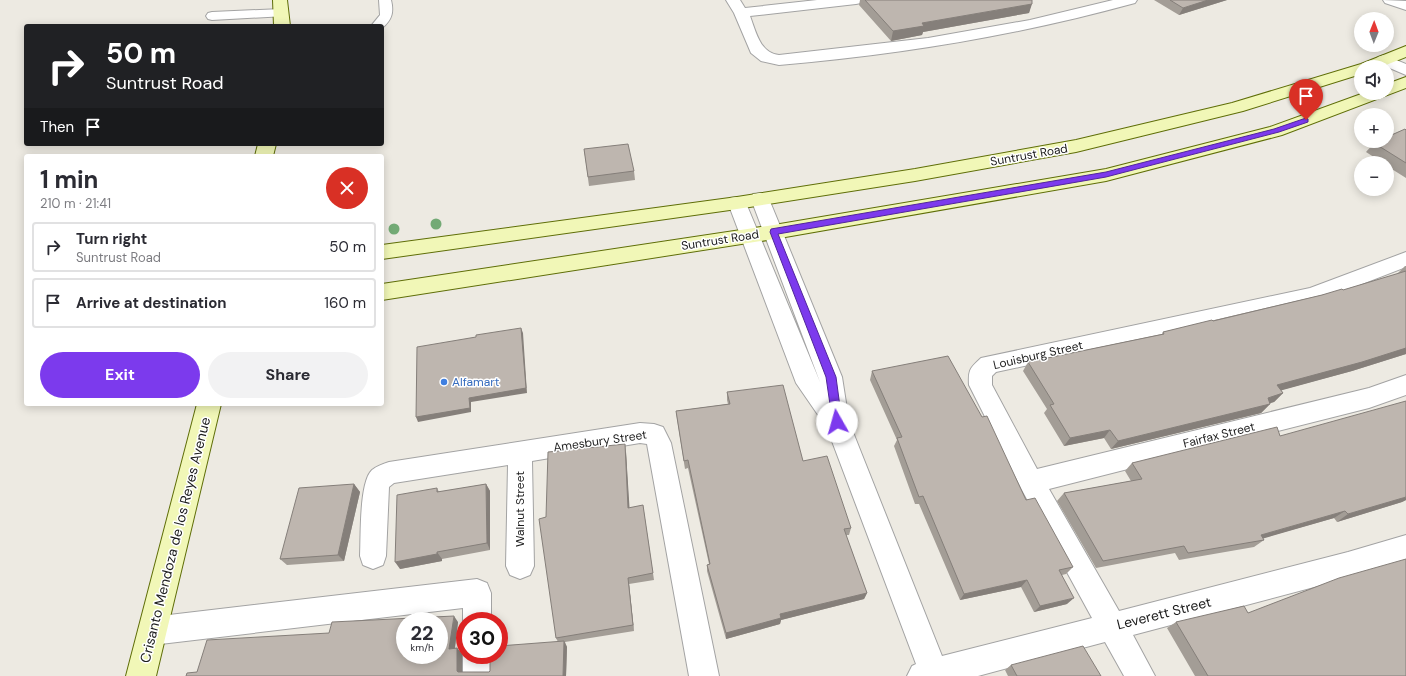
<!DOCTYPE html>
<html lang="en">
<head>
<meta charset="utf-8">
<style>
  body { margin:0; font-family:"DM Sans",sans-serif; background:#f2f2f3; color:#2b2b33; height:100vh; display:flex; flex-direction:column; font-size:15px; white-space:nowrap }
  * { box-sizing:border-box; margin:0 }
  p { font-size:13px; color:#7c7c81 }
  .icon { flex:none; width:22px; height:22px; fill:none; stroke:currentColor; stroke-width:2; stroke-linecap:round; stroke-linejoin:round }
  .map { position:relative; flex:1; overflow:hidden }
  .details { position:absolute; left:24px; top:154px; width:360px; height:252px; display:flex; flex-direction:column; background:#fff; border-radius:4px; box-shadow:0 2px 10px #0003 }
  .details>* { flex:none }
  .guide { position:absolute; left:24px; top:24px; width:360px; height:122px; border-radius:4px; box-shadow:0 2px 10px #0003; background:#202124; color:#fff; overflow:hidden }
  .needle { width:26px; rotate:1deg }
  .buttons { position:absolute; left:1354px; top:12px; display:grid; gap:8px }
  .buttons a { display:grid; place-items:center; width:40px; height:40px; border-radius:50%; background:#fff; box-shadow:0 2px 10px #0003; font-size:20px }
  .speed { position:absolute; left:396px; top:612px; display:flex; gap:8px; font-size:20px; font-weight:700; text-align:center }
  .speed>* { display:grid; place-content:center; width:52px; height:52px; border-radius:50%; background:#fff; box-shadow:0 2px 10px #0003; line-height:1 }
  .speed small { font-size:10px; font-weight:400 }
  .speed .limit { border:6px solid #d22; background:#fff; color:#111 }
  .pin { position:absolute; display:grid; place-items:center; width:34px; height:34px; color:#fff; margin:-41px -17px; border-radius:50% 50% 50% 0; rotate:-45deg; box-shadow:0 0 4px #0007 }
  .pin .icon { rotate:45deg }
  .me { position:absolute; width:44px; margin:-22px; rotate:353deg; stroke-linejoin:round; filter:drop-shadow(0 0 3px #0008) }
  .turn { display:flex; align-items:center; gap:14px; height:84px; padding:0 16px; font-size:18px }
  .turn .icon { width:52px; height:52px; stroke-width:2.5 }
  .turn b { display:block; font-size:28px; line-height:34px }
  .then { display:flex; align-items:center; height:38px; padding:0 16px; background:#0003; gap:8px; font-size:15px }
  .round { display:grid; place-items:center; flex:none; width:42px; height:42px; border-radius:21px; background:#f2f2f3 }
  .head { display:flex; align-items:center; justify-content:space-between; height:68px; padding:0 16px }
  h1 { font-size:24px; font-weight:700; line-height:30px }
  .primary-button { display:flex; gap:8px; margin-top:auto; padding:8px 16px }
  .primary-button a { flex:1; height:46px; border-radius:24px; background:#7c3aed; color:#fff; font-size:16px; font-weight:700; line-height:46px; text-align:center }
  .primary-button a+a { background:#f2f2f3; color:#2b2b33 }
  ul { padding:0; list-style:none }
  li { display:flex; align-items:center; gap:12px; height:50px; margin:0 8px 6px; padding:0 8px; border:2px solid #e1e1e2; border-radius:4px }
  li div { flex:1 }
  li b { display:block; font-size:15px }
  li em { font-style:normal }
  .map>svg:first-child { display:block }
</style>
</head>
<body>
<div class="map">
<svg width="1406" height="676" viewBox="0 0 1406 676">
  <rect width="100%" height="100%" fill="#edeae2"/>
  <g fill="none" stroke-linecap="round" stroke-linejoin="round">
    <defs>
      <path id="lane" d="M 379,0 L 391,0 C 394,12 392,20 382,28 L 382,26 L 371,26 L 380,15 Z
        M 282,9 L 286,10 L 288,13 L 286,16 L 212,20 L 208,19 L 206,16 L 208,13 L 212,12 Z"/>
      <path id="street" d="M 726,0 L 740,0 L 745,8 L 817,0 L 863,0 L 861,3 L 856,4 L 750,16 C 756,32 760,53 779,55 L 928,38 L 1030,20 L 1113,0 L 1137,0 L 1135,3 C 1019,35 899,55 779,65 L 761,61 L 751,53 L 734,13 Z
        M 1383,0 L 1406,1 L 1406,10 L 1385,3 Z
        M 1384,55 L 1406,64 L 1406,75 L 1378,63 L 1376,60 L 1378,57 Z
        M 760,193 L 767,194 L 769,199 L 842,377 L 849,422 L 942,656 L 1092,618 L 1022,490 L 969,385 C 968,370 970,368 981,358 L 1310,288 L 1406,252 L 1406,267 L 1313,303 L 1244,319 L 996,372 L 992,376 L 992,385 L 1037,469 L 1369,388 L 1406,375 L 1406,395 L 1369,408 L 1049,489 L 1119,611 L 1348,552 L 1406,535 L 1406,561 L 1348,578 L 1133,635 L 1155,676 L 1124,676 L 1105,642 L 978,676 L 907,676 L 912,666 L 916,664 L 827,428 L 796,383 L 728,203 L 730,198 L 737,197 L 744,198 L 746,203 L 820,382 L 751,199 L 753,194 Z
        M 640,423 L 654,424 L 663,427 L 671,443 L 719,676 L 689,676 L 647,444 L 640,443 L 532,461 L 534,566 L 530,575 L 520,579 L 510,575 L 506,566 L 508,465 L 394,483 L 389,487 L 386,556 L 383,565 L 373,569 L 363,565 L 360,556 C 361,537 359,482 372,470 C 377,466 383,464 389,462 Z
        M 477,579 L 487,583 L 491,593 L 491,621 L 465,621 L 465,626 L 463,621 L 463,608 L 152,645 L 142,641 L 138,631 L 142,621 L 152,617 Z
        M 465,651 L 465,655 L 493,655 L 493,676 L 463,676 L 463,655 Z"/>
      <path id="secondary" d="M 273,0 L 287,0 L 290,26 L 274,26 Z
        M 1406,46 L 1406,57 L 1381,67 L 1361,67 L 1361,74 L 1243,111 L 1076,152 L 915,181 L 737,209 L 382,259 L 382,245 L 737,197 L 915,169 L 1076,140 L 1232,103 L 1361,64 Z
        M 1406,77 L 1406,88 L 1282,135 L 1106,181 L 774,239 L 382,300 L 382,284 L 774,225 L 1106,169 L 1270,127 L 1364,93 L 1387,93 L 1387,84 Z
        M 258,144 L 276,144 L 273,156 L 255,156 Z
        M 197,404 L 221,404 L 156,676 L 126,676 Z"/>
    </defs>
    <use href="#lane" stroke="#a3a3a3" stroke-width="2"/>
    <use href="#street" stroke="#a3a3a3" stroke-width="2"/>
    <use href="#secondary" stroke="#5f6e08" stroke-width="2"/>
    <use href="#lane" fill="#fff" fill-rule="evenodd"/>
    <use href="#street" fill="#fff" fill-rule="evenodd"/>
    <use href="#secondary" fill="#f1f7b7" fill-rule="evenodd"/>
  </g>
  <g fill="#73aa75">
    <circle cx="436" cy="224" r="5.5"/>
    <circle cx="394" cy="229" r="5.5"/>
  </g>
  <path fill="#a39d96" d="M 860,0 L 1032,0 L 1029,13 L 923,32 L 922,35 L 891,41 L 859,5 Z
    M 1154,0 L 1227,0 L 1179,15 Z
    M 1406,130 L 1406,178 L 1387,166 L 1387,163 L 1383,163 L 1366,152 L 1374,143 Z
    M 584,149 L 634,171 L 635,180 L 589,186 Z
    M 1405,266 L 1406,266 L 1406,354 L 1352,371 L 1281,390 L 1283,393 L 1274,402 L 1269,403 L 1270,404 L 1261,413 L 1111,449 L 1104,438 L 1064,446 L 1044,413 L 1047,409 L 1023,371 L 1028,362 L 1162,334 L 1163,332 L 1343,290 L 1397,274 Z
    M 872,371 L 1026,500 L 1073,567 L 1066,574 L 1062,575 L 1067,604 L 1034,612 L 1021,587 L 960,600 L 919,504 L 915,504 L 894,446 L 897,440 L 870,380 Z
    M 727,392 L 803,461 L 851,528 L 849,535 L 846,535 L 867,593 L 864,599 L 781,620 L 780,624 L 726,639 L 707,571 L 707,565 L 709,564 L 688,468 L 685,469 L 677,419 L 676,411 L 728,404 L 727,400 Z
    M 1280,436 L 1406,500 L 1402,502 L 1337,522 L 1334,518 L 1263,538 L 1264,540 L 1254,547 L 1179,560 L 1175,553 L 1096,568 L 1057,501 L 1064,493 L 1131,481 L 1125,471 L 1132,463 Z
    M 626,452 L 629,508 L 643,505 L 654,580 L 629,584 L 634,631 L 565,642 L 567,647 L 566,676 L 186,676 L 197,672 L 329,633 L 458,622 L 455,648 L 457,648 L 462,654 L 462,672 L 489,672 L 558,642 L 556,638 L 546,517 Z
    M 354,484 L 360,492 L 344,561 L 287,565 L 280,559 Z
    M 486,484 L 490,491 L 490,550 L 442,559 L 442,561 L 400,569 L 437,488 L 439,492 Z
    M 1248,613 L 1406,676 L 1195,676 L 1167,628 L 1176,622 Z
    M 1011,665 L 1101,676 L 1008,676 L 1005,670 Z"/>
  <path fill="#857f7a" d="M 1208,0 L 1227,0 L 1179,15 L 1183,8 Z
    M 1032,4 L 1029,13 L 923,32 L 922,35 L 891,41 L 893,31 L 922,23 Z
    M 521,328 L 523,333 L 527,393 L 471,402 L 471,412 L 418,422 L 416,417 L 469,398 Z
    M 1406,348 L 1406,354 L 1352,371 L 1268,394 L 1277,385 Z
    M 1283,393 L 1274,402 L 1259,407 L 1268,398 Z
    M 1270,404 L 1261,413 L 1111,449 L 1118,441 Z
    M 1110,430 L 1104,438 L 1064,446 L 1070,438 Z
    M 625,444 L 626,452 L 630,515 L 628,508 Z
    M 354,484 L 360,492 L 344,561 L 338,555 Z
    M 486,484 L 490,491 L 490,550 L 487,543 Z
    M 1406,497 L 1406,500 L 1402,502 L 1337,522 L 1348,514 Z
    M 1345,511 L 1334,518 L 1251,542 L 1261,535 Z
    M 437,552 L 442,559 L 442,561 L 400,569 L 395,562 Z
    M 628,578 L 629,584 L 634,631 L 633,625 Z
    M 1027,580 L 1021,587 L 960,600 L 964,594 Z
    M 867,593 L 864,599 L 781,620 L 780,624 L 726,639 L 726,633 L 780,614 Z
    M 1074,598 L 1067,604 L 1034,612 L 1040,606 Z
    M 454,616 L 458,622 L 454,654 L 449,649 Z
    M 564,641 L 567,647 L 566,676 L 563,676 Z
    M 457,648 L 462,654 L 462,676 L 457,671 Z"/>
  <path fill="#beb6af" stroke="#857f7a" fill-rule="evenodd" d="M 865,0 L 1032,0 L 1032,4 L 922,23 L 924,26 L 893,31 Z
    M 1170,0 L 1208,0 L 1183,8 Z
    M 1405,129 L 1406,130 L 1406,163 L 1374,143 L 1377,141 L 1387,141 L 1387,137 Z
    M 628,144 L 634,171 L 588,177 L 584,149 Z
    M 1406,271 L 1406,348 L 1362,362 L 1277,385 L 1283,393 L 1268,398 L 1270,404 L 1118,441 L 1110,430 L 1070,438 L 1050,405 L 1054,404 L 1028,362 L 1164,334 L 1163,332 L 1212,320 L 1213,321 L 1322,295 L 1342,289 L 1343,290 Z
    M 521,328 L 526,388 L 469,398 L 470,408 L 416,417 L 417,347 L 476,337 L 476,335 Z
    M 948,356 L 982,417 L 987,416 L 1026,500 L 1035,498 L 1073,567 L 1059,570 L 1074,598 L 1040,606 L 1027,580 L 964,594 L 923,496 L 919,497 L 897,438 L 902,437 L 872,371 Z
    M 783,385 L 803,461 L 827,456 L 851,528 L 844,529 L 867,593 L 780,614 L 781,618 L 726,633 L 707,565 L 710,564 L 688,460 L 684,461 L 676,411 L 730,404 L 727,392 Z
    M 1406,401 L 1406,497 L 1348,514 L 1345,511 L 1261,535 L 1264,540 L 1188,553 L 1184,546 L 1103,561 L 1064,493 L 1142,479 L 1132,463 L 1277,427 L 1280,436 Z
    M 625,444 L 628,508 L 643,505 L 653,573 L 628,578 L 633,625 L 556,638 L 539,519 L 546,517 L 548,452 Z
    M 354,484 L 338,555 L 280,559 L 299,488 Z
    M 486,484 L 487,543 L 437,552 L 437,554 L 395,562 L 397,495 L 437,488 L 437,492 Z
    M 1406,559 L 1406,676 L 1208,676 L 1176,622 L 1244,606 L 1248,613 L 1339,578 Z
    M 454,616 L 449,649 L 457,648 L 457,671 L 458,672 L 489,672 L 490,671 L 490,655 L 499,655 L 499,646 L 564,641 L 563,676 L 186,676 L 187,673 L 197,672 L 207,640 L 329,633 L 332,622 ZM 405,621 L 439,621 L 439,655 L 405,655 Z
    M 1083,646 L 1101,676 L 1017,676 L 1011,665 Z"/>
  <path fill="#7c3aed" stroke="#51269a" d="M 1306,118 L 1308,119 L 1308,122 L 1279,132 L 1106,177 L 778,234 L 836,377 L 842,422 L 840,425 L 837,426 L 833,425 L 826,377 L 770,232 L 771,229 L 1106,172 L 1274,129 Z"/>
  <circle fill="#3f7fe0" stroke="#fff" stroke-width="1.5" cx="444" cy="382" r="4"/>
  <g text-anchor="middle" stroke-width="3" stroke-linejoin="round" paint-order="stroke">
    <g font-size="12" fill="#1c1c1c" stroke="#fff">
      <text transform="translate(1029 155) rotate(-10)" y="4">Suntrust Road</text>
      <text transform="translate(720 240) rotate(-9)" y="4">Suntrust Road</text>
      <text transform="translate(1038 355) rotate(-13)" y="4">Louisburg Street</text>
      <text transform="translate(1219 435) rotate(-14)" y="4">Fairfax Street</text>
      <text transform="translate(600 441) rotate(-8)" y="4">Amesbury Street</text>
      <text transform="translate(520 509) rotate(-90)" y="4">Walnut Street</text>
    </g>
    <g font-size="12" fill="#366cbe" stroke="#fff" text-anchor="start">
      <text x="452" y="386">Alfamart</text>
    </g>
    <g font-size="14" fill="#1c1c1c" stroke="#fff">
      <text transform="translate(175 540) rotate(-76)" y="5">Crisanto Mendoza de los Reyes Avenue</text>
      <text transform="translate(1164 613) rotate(-14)" y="5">Leverett Street</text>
    </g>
  </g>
</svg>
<div class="buttons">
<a><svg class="needle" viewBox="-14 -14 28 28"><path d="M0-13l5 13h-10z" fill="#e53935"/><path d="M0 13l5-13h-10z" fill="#7c7c81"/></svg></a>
<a><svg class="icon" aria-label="sound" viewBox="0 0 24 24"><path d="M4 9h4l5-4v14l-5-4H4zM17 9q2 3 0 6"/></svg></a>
<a>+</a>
<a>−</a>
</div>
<div class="speed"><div>22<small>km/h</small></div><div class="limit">30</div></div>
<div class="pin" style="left:1306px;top:120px;background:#d93025"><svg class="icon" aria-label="arrive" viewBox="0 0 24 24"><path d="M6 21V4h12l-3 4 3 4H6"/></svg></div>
<svg class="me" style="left:837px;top:422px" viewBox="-20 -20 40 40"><circle r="19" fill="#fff"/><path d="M0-13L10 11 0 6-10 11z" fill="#7c3aed"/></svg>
<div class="guide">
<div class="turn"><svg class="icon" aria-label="right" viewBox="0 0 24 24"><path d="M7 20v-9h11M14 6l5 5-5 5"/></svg><div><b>50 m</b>Suntrust Road</div></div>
<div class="then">Then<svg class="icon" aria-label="arrive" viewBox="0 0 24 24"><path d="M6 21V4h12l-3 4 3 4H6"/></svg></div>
</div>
<section class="details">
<div class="head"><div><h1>1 min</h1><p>210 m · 21:41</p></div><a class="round" style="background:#d93025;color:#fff"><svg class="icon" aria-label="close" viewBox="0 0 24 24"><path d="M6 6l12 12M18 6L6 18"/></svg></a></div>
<ul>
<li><svg class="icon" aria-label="right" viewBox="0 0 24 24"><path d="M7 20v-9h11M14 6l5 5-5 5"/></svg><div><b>Turn right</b><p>Suntrust Road</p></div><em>50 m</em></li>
<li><svg class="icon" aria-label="arrive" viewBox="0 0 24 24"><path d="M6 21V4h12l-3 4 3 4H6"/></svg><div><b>Arrive at destination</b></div><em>160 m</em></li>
</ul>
<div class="primary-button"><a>Exit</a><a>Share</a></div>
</section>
</div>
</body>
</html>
